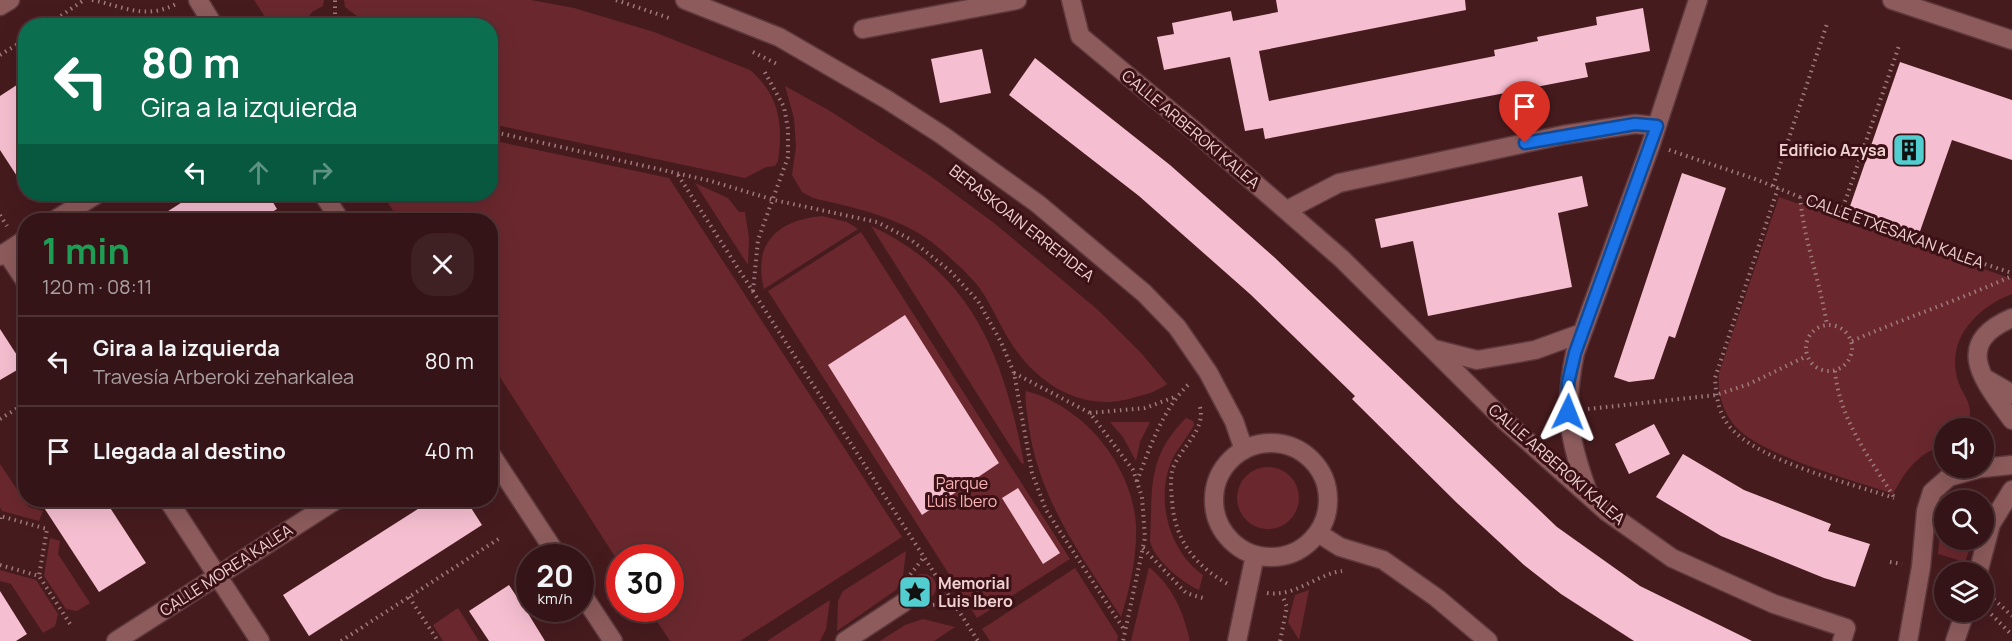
<!DOCTYPE html>
<html lang="es">
<head>
<meta charset="utf-8">
<style>
  body { margin:0; font-family:Manrope,sans-serif; background:#3f2123; color:#f1f3f6; height:100vh; display:flex; flex-direction:column; font-size:22px; white-space:nowrap }
  * { box-sizing:border-box; margin:0 }
  p { font-size:20px; color:#a99ea1 }
  .icon { flex:none; width:33px; height:33px; fill:none; stroke:currentColor; stroke-width:2; stroke-linecap:round; stroke-linejoin:round }
  .map { position:relative; flex:1; overflow:hidden }
  .sheet { position:absolute; left:18px; top:213px; width:480px; height:294px; display:flex; flex-direction:column; background:#341416; border-radius:24px; box-shadow:0 6px 24px #0002,0 0 0 2px #4e3335 }
  .sheet>* { flex:none }
  .banner { position:absolute; left:18px; top:18px; width:480px; height:183px; border-radius:24px; box-shadow:0 6px 24px #0002,0 0 0 2px #4e3335; background:#0b6e4f; color:#fff; overflow:hidden }
  .fabs { position:absolute; left:1934px; top:418px; display:grid; gap:12px }
  .fabs a { display:grid; place-items:center; width:60px; height:60px; border-radius:50%; background:#341416; box-shadow:0 6px 24px #0002,0 0 0 2px #4e3335; font-size:30px }
  .speed { position:absolute; left:516px; top:544px; display:flex; gap:12px; font-size:30px; font-weight:700; text-align:center }
  .speed>* { display:grid; place-content:center; width:78px; height:78px; border-radius:50%; background:#341416; box-shadow:0 6px 24px #0002,0 0 0 2px #4e3335; line-height:1 }
  .speed small { font-size:15px; font-weight:400 }
  .speed .limit { border:9px solid #d22; background:#fff; color:#111 }
  .pin { position:absolute; display:grid; place-items:center; width:51px; height:51px; color:#fff; margin:-62px -26px; border-radius:50% 50% 50% 0; rotate:-45deg; box-shadow:0 0 6px #0007 }
  .pin .icon { rotate:45deg }
  .me { position:absolute; width:66px; margin:-33px; rotate:2deg; stroke-linejoin:round; filter:drop-shadow(0 0 4px #0008) }
  .turn { display:flex; align-items:center; gap:21px; height:126px; padding:0 24px; font-size:27px }
  .turn .icon { width:78px; height:78px; stroke-width:2.5 }
  .turn b { display:block; font-size:42px; line-height:51px }
  .lanes { display:flex; align-items:center; height:57px; padding:0 24px; background:#0003; justify-content:center; gap:30px; direction:ltr }
  .lanes .off { opacity:.35 }
  .round { display:grid; place-items:center; flex:none; width:63px; height:63px; border-radius:24px; background:#3f2123 }
  .overview { display:flex; align-items:center; justify-content:space-between; height:102px; padding:0 24px }
  h1 { font-size:36px; font-weight:700; line-height:45px; color:#1e9e55 }
  ul { padding:0; list-style:none }
  li { display:flex; align-items:center; gap:18px; height:90px; padding:0 24px; border-top:2px solid #4e3335 }
  li div { flex:1 }
  li b { display:block; font-size:22px }
  li em { font-style:normal }
  .map>svg:first-child { display:block }
</style>
</head>
<body>
<div class="map">
<svg width="2012" height="641" viewBox="0 0 2012 641">
  <rect width="100%" height="100%" fill="#461b1e"/>
  <path fill="#6a282e" d="M 254,0 L 324,0 L 323,6 L 312,12 L 303,25 L 271,26 Z
    M 344,0 L 531,0 L 574,8 L 654,32 L 750,70 C 780,96 783,124 778,161 L 775,166 L 766,167 L 745,178 L 491,124 L 490,26 L 362,25 L 357,16 L 345,7 Z
    M 785,86 L 830,111 L 929,175 L 994,223 L 1098,310 L 1141,353 L 1167,384 C 1155,393 1142,395 1129,399 C 1082,411 1039,385 1013,346 C 1001,328 993,308 981,290 C 970,275 953,260 939,248 C 905,218 856,208 813,198 L 802,192 L 792,175 L 796,147 L 794,118 Z
    M 491,140 L 669,178 L 902,537 L 740,641 L 670,641 L 649,609 L 670,609 L 670,558 L 620,558 L 619,563 L 491,363 L 490,220 L 399,220 L 382,194 L 490,194 Z
    M 695,183 L 728,198 L 739,212 L 745,212 L 749,238 L 748,265 Z
    M 1779,197 L 2012,279 L 2012,294 C 1980,306 1949,335 1956,373 C 1960,397 1978,402 1966,429 L 1944,429 L 1944,445 C 1917,454 1906,470 1893,494 C 1855,481 1764,456 1737,428 C 1723,414 1717,393 1719,373 Z
    M 822,216 L 847,222 L 858,229 L 764,289 C 752,242 779,220 822,216 Z
    M 871,226 C 974,274 1004,359 1024,463 L 1022,464 L 1009,444 Z
    M 861,232 L 1070,559 L 977,618 L 768,291 Z
    M 1026,391 C 1084,406 1133,466 1136,526 C 1137,557 1130,588 1121,617 C 1082,557 1040,501 1029,428 C 1028,416 1024,402 1026,391 Z
    M 1186,418 L 1193,421 L 1194,425 C 1187,439 1175,450 1170,465 C 1156,502 1170,552 1203,575 L 1199,590 C 1182,582 1154,560 1150,541 C 1153,489 1146,458 1186,418 Z
    M 1110,422 L 1150,422 L 1140,442 L 1136,461 L 1123,437 Z
    M 0,464 L 29,507 L 43,511 L 39,521 L 2,511 L 0,507 Z
    M1237 498a31 31 0 1 1 62 0a31 31 0 1 1-62 0Z
    M 1944,515 L 1944,540 L 1973,540 L 1965,562 L 1938,554 L 1941,521 Z
    M 50,538 L 60,541 L 58,554 L 90,603 L 77,611 L 66,609 L 44,576 Z
    M 906,551 L 903,575 L 896,590 L 837,631 L 838,601 L 843,591 Z
    M 1149,567 C 1173,587 1183,611 1190,641 L 1131,641 Z
    M 1075,568 L 1118,636 L 1117,641 L 990,641 L 982,629 Z
    M 0,570 L 36,580 L 58,614 L 55,626 L 43,633 L 11,584 L 0,581 Z
    M910 587a13 13 0 1 1 26 0a13 13 0 1 1-26 0Z
    M 1309,590 L 1299,640 L 1288,622 L 1295,595 Z
    M 830,600 L 826,629 L 820,641 L 767,641 Z
    M 458,608 L 479,641 L 443,641 L 433,625 Z
    M 923,619 L 955,627 L 934,641 L 880,641 L 905,625 Z"/>
  <path fill="#f6bfd1" d="M 1276,0 L 1465,0 L 1466,10 L 1259,51 L 1269,101 L 1495,56 L 1494,50 L 1538,41 L 1537,37 L 1597,25 L 1596,17 L 1643,8 L 1650,51 L 1585,63 L 1588,77 L 1265,139 L 1263,128 L 1245,131 L 1230,57 L 1164,70 L 1157,37 L 1174,34 L 1172,23 L 1231,11 L 1233,21 L 1278,12 Z
    M 982,49 L 991,93 L 940,103 L 931,59 Z
    M 1035,58 L 1170,165 L 1274,257 L 1557,527 L 1640,586 L 1752,641 L 1634,641 L 1561,594 L 1524,565 L 1457,503 L 1352,399 L 1355,396 L 1250,294 L 1139,196 L 1009,95 Z
    M 1900,62 L 2012,100 L 2012,160 L 1952,140 L 1918,237 L 1848,212 Z
    M 26,79 L 26,190 L 0,150 L 0,96 Z
    M 1682,173 L 1726,188 L 1675,338 L 1669,336 L 1654,379 L 1629,382 L 1614,377 Z
    M 1582,176 L 1588,206 L 1558,213 L 1572,287 L 1428,316 L 1413,241 L 1381,248 L 1375,219 Z
    M 195,194 L 268,194 L 277,209 L 259,220 L 154,220 Z
    M 905,315 L 999,463 L 922,515 L 828,365 Z
    M 0,329 L 24,366 L 0,380 Z
    M 1654,424 L 1670,454 L 1629,474 L 1615,444 Z
    M 1683,454 L 1744,490 L 1831,524 L 1828,531 L 1870,544 L 1855,587 L 1824,578 L 1721,536 L 1656,497 Z
    M 1018,488 L 1060,553 L 1043,564 L 1002,498 Z
    M 39,500 L 105,500 L 146,563 L 99,592 Z
    M 432,500 L 466,500 L 482,525 L 309,636 L 283,595 Z
    M 509,585 L 529,615 L 545,641 L 489,641 L 469,611 Z
    M 0,591 L 27,634 L 16,641 L 0,641 Z"/>
  <g fill="none" stroke-linecap="round" stroke-linejoin="round">
    <defs>
      <path id="pedestrian" d="M 845,641 L 903,603"/>
      <path id="minor" d="M 1071,0 L 1080,36 L 1197,133 L 1342,259 L 1505,421 L 1607,512 L 1672,558 L 1774,604 L 1846,628 L 1842,641
        M 1892,0 L 2012,40
        M 863,29 L 1017,0
        M 1287,210 L 1339,183 L 1563,135 L 1635,124 L 1657,126
        M 55,220 L 97,194
        M 6,252 L 26,282
        M 0,256 L 26,239
        M 2012,318 C 1951,344 1984,381 2012,420
        M 1434,349 L 1477,360 L 1535,350 L 1582,333
        M 1988,380 L 2012,394
        M 1983,468 L 2012,465
        M 1589,495 C 1569,441 1563,410 1575,353 L 1651,144 L 1698,0
        M 168,500 L 260,641
        M 1318,533 L 1340,547 L 1383,560 L 1437,598 L 1488,641
        M 1978,573 L 1991,524 L 2012,490
        M 116,641 L 336,500
        M 1908,641 L 1921,567 L 1926,511 L 1932,492 L 1949,477 L 1981,468
        M 1955,641 L 1965,612"/>
      <path id="tertiary" d="M 198,0 L 214,26
        M 685,0 L 779,37 L 886,99 L 942,135 L 1038,204 L 1144,293 L 1177,327 L 1208,372 L 1234,421 L 1244,450
        M 0,6 L 10,0
        M 323,194 L 340,220
        M1214 500a57 57 0 1 1 114 0a57 57 0 1 1-114 0Z
        M 490,453 L 559,558
        M 580,591 L 613,641
        M 1237,641 L 1255,555"/>
    </defs>
    <use href="#pedestrian" stroke="#5d393d" stroke-width="21"/>
    <use href="#minor" stroke="#5d393d" stroke-width="21"/>
    <use href="#tertiary" stroke="#5d393d" stroke-width="21"/>
    <path stroke="#9f7a7c" stroke-width="4" stroke-dasharray="1.5 4.5" stroke-linecap="butt" d="M 92,0 C 123,6 145,21 178,3
      M 616,0 L 672,19
      M 46,26 L 84,0
      M 335,26 L 335,0
      M 753,52 L 779,65
      M 0,55 L 26,39
      M 490,131 L 711,181 L 774,200 L 877,222 L 910,239 L 950,271 L 978,301 L 1001,342 L 1014,373 L 1032,473 L 1046,510 L 1125,631
      M 1669,150 L 1755,179 L 1890,233 L 2012,273
      M 678,175 L 978,641
      M 1773,186 L 1828,21
      M 1778,188 L 1715,378 C 1716,395 1718,412 1729,426 C 1759,462 1850,483 1894,498
      M 1800,197 C 1804,241 1820,281 1827,325
      M 1841,213 L 1899,46
      M 0,215 L 7,226
      M 753,291 L 758,240 L 788,157 L 788,129 L 784,107 L 763,69
      M1806 348a23 23 0 1 1 46 0a23 23 0 1 1-46 0Z
      M 1852,341 C 1905,318 1959,300 2012,276
      M 1835,371 C 1839,418 1870,459 1894,497
      M 1014,373 L 1090,413 L 1133,470 L 1142,497 L 1145,538 L 1123,641
      M 1200,407 C 1206,430 1181,447 1173,468 C 1170,478 1171,490 1172,500 C 1174,539 1195,566 1228,584
      M 1588,409 L 1716,395 L 1749,384 L 1807,356
      M 1090,413 L 1145,408 L 1175,397
      M 0,419 L 26,403
      M 1137,481 C 1150,447 1163,408 1190,383
      M 0,519 L 0,516 L 47,529 L 39,576
      M 1143,548 L 1186,593 L 1206,599
      M 1890,562 L 1902,564
      M 0,565 L 39,576 L 72,627
      M 905,585 L 906,580 L 924,557
      M 1985,591 L 2012,616
      M 1267,593 C 1297,597 1314,575 1342,571
      M 409,597 L 438,641
      M 921,606 L 953,603
      M 1987,610 L 2012,635
      M 341,641 L 500,538
      M 1280,641 L 1287,607 L 1282,595"/>
    <use href="#pedestrian" stroke="#8d5b5c" stroke-width="18"/>
    <use href="#minor" stroke="#8d5b5c" stroke-width="18"/>
    <use href="#tertiary" stroke="#8d5b5c" stroke-width="18"/>
  </g>
  <g fill="none" stroke-linecap="round" stroke-linejoin="round">
    <defs>
      <path id="route" d="M 1525,143 L 1635,124 L 1657,126 L 1575,353 L 1568,383 L 1568,412"/>
    </defs>
    <use href="#route" stroke="#114b97" stroke-width="15"/>
    <use href="#route" stroke="#1a73e8" stroke-width="10"/>
  </g>
  <defs>
    <symbol id="building-square" viewBox="-11 -11 22 22"><rect x="-9" y="-9" width="18" height="18" rx="4" fill="#52cdd0" stroke="#3b1115"/><path d="M-4-6H4V6H1V3H-1V6H-4ZM-2.5-4.3h1.7v1.8h-1.7ZM.8-4.3h1.7v1.8H.8ZM-2.5-1h1.7V.8h-1.7ZM.8-1h1.7V.8H.8Z" fill="#111"/></symbol>
    <symbol id="sight-square" viewBox="-11 -11 22 22"><rect x="-9" y="-9" width="18" height="18" rx="4" fill="#52cdd0" stroke="#3b1115"/><path d="M0-6L1.8-2.2L6-1.7L2.9 1.2L3.7 5.4L0 3.3L-3.7 5.4L-2.9 1.2L-6-1.7L-1.8-2.2Z" fill="#111"/></symbol>
  </defs>
  <g fill-rule="evenodd">
    <use href="#building-square" x="1890" y="131" width="38" height="38"/>
    <use href="#sight-square" x="896" y="573" width="38" height="38"/>
  </g>
  <g text-anchor="middle" stroke-width="6" stroke-linejoin="round" paint-order="stroke">
    <g font-size="16" fill="#efd1d2" stroke="#3b1115">
      <text transform="translate(1191 129) rotate(40)" y="6">CALLE ARBEROKI KALEA</text>
      <text transform="translate(1022 223) rotate(38)" y="6">BERASKOAIN ERREPIDEA</text>
      <text transform="translate(1895 231) rotate(20)" y="6">CALLE ETXESAKAN KALEA</text>
      <text transform="translate(1557 464) rotate(41)" y="6">CALLE ARBEROKI KALEA</text>
      <text transform="translate(226 570) rotate(-33)" y="6">CALLE MOREA KALEA</text>
    </g>
    <g font-size="16" font-weight="bold" fill="#efd1d2" stroke="#3b1115" text-anchor="end">
      <text x="1886" y="156">Edificio Azysa</text>
      <text x="938" y="589" text-anchor="start">Memorial<tspan x="938" dy="18">Luis Ibero</tspan></text>
    </g>
    <g font-size="16" fill="#f8b2b4" stroke="#3b1115">
      <text x="962" y="489">Parque<tspan x="962" dy="18">Luis Ibero</tspan></text>
    </g>
  </g>
</svg>
<div class="fabs">
<a><svg class="icon" aria-label="sound" viewBox="0 0 24 24"><path d="M4 9h4l5-4v14l-5-4H4zM17 9q2 3 0 6"/></svg></a>
<a><svg class="icon" aria-label="search" viewBox="0 0 24 24"><circle cx="10" cy="10" r="6"/><path d="M15 15l6 6"/></svg></a>
<a><svg class="icon" aria-label="layers" viewBox="0 0 24 24"><path d="M12 4l9 5-9 5-9-5zM3 14l9 5 9-5"/></svg></a>
</div>
<div class="speed"><div>20<small>km/h</small></div><div class="limit">30</div></div>
<div class="pin" style="left:1525px;top:143px;background:#d93025"><svg class="icon" aria-label="arrive" viewBox="0 0 24 24"><path d="M6 21V4h12l-3 4 3 4H6"/></svg></div>
<svg class="me" style="left:1568px;top:412px" viewBox="-20 -20 40 40"><path d="M0-17L14 15 0 8-14 15z" fill="#1a73e8" stroke="#fff" stroke-width="4"/></svg>
<div class="banner">
<div class="turn"><svg class="icon" aria-label="left" viewBox="0 0 24 24"><path d="M17 20v-9H6M10 6l-5 5 5 5"/></svg><div><b>80 m</b>Gira a la izquierda</div></div>
<div class="lanes"><svg class="icon" aria-label="left" viewBox="0 0 24 24"><path d="M17 20v-9H6M10 6l-5 5 5 5"/></svg><svg class="icon off" aria-label="ahead" viewBox="0 0 24 24"><path d="M12 20V5M6 11l6-6 6 6"/></svg><svg class="icon off" aria-label="right" viewBox="0 0 24 24"><path d="M7 20v-9h11M14 6l5 5-5 5"/></svg></div>
</div>
<section class="sheet">
<div class="overview"><div><h1>1 min</h1><p>120 m · 08:11</p></div><a class="round"><svg class="icon" aria-label="close" viewBox="0 0 24 24"><path d="M6 6l12 12M18 6L6 18"/></svg></a></div>
<ul>
<li><svg class="icon" aria-label="left" viewBox="0 0 24 24"><path d="M17 20v-9H6M10 6l-5 5 5 5"/></svg><div><b>Gira a la izquierda</b><p>Travesía Arberoki zeharkalea</p></div><em>80 m</em></li>
<li><svg class="icon" aria-label="arrive" viewBox="0 0 24 24"><path d="M6 21V4h12l-3 4 3 4H6"/></svg><div><b>Llegada al destino</b></div><em>40 m</em></li>
</ul>
</section>
</div>
</body>
</html>
